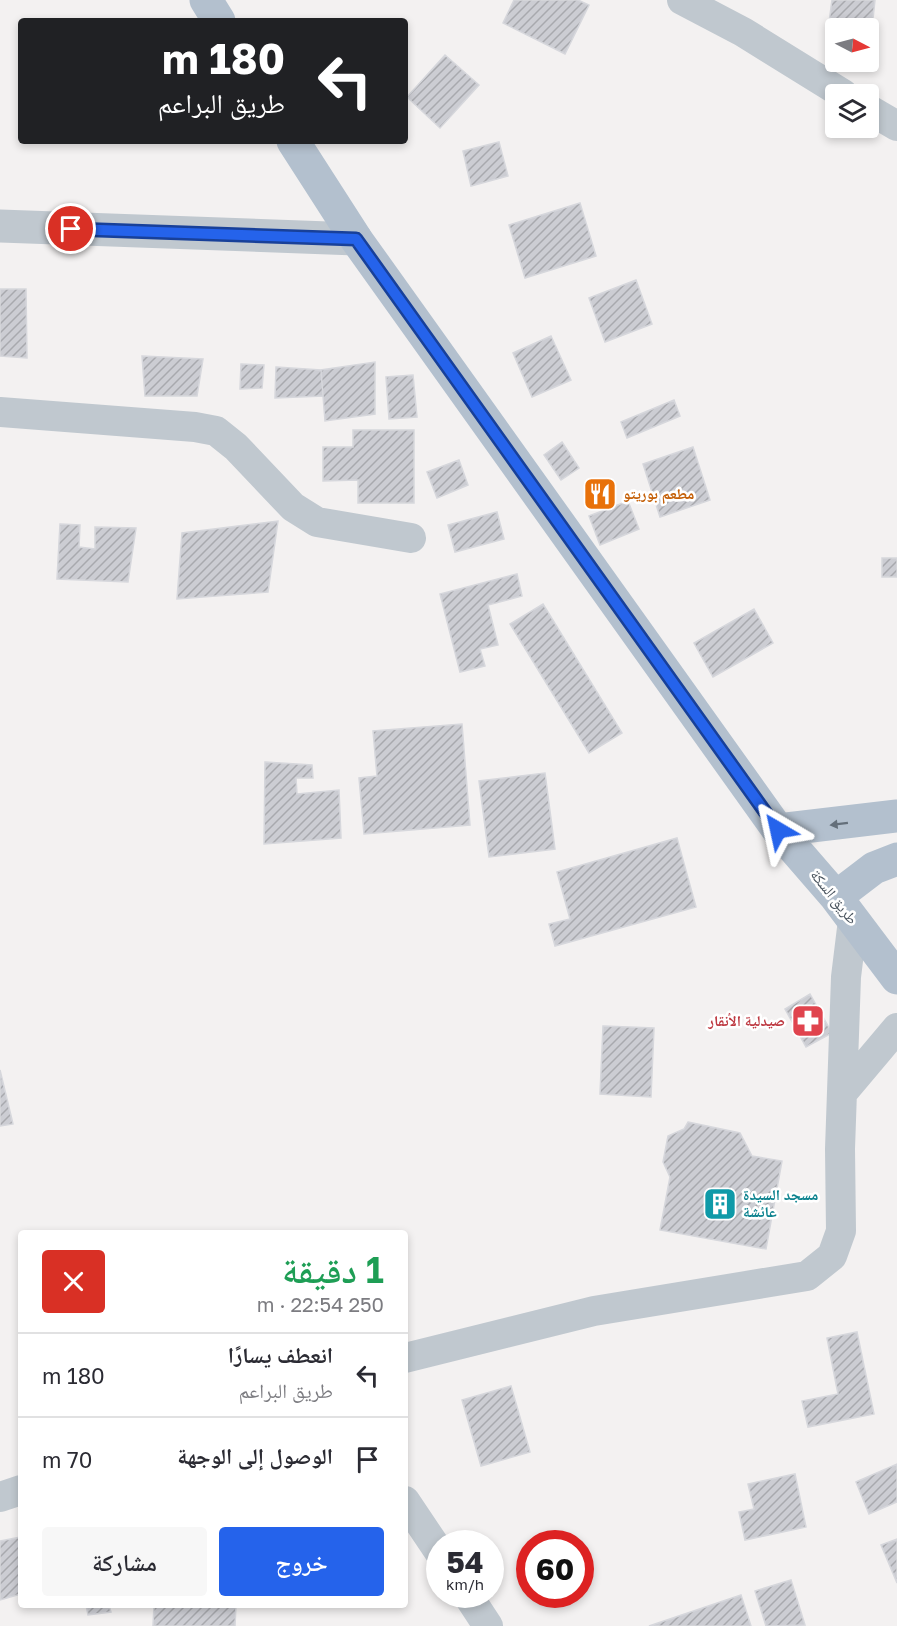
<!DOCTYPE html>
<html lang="ar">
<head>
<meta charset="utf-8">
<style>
  body { margin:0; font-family:"Golos Text","Noto Naskh Arabic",sans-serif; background:#f7f7f7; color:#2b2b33; direction:rtl; height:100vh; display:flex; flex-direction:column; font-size:22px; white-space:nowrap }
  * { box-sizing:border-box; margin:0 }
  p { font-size:20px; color:#7c7c81 }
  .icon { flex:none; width:33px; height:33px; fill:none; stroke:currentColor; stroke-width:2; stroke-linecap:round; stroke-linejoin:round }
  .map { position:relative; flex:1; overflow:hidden; direction:ltr }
  .side { position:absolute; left:18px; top:1230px; width:390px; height:378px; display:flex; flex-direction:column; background:#fff; border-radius:6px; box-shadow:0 3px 9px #0003; direction:rtl }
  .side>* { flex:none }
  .guide { position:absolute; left:18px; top:18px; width:390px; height:126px; border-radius:6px; box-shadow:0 3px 9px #0003; direction:rtl; background:#202124; color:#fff; overflow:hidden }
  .needle { width:39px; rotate:96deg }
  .buttons { position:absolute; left:825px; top:18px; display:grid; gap:12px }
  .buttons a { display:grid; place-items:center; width:54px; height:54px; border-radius:6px; background:#fff; box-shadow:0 3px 9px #0003; font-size:30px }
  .speed { position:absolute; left:426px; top:1530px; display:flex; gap:12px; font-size:30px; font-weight:700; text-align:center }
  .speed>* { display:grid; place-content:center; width:78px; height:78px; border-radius:50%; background:#fff; box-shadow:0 3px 9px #0003; line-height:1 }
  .speed small { font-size:15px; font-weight:400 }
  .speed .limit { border:9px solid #d22; background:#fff; color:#111 }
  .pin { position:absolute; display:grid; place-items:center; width:51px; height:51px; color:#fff; margin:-26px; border:3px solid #fff; border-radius:50%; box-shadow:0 2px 6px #0007 }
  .me { position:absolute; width:66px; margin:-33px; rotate:324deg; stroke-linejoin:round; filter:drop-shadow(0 0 4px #0008) }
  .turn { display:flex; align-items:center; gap:21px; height:126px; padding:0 24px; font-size:27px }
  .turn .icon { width:78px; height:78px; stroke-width:2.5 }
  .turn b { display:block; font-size:42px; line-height:51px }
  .round { display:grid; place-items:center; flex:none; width:63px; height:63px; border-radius:6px; background:#f7f7f7 }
  .overview { display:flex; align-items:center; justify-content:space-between; height:102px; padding:0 24px }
  h1 { font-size:36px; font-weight:600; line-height:45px; color:#1e9e55 }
  .button { display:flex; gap:12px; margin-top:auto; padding:12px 24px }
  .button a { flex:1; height:69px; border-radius:6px; background:#2563eb; color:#fff; font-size:24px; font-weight:600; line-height:69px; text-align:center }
  .button a+a { background:#f7f7f7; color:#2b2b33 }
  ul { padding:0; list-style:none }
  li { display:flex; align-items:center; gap:18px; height:84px; padding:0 24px; border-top:2px solid #e1e1e2 }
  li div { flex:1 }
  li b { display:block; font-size:22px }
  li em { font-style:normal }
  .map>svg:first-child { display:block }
</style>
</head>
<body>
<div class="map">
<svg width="897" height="1626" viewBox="0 0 897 1626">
  <defs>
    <pattern id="building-hatch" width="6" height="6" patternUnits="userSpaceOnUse" patternTransform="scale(1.5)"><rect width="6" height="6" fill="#cccdd3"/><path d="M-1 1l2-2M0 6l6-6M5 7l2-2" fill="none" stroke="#a8a9ae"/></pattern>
  </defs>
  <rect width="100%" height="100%" fill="#f3f1f1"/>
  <path fill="url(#building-hatch)" stroke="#d6d7dc" stroke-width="1.5" d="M 514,0 L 578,0 L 589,5 L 565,54 L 503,23 Z
    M 832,0 L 875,0 L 872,28 L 829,22 Z
    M 445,55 L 479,85 L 440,128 L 407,97 Z
    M 499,142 L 508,176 L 471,186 L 463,151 Z
    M 580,203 L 596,256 L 525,278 L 509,225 Z
    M 636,280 L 652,324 L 605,342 L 589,298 Z
    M 0,289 L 26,289 L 27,358 L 0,356 Z
    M 551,336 L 571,380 L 532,397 L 513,353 Z
    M 142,356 L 203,359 L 197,396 L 145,396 Z
    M 375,362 L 375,414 L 325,421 L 321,370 Z
    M 241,364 L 264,365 L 262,388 L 240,389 Z
    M 276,367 L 321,370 L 323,396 L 275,398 Z
    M 413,375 L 417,417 L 389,419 L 386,377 Z
    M 674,400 L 680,416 L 627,438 L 621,422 Z
    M 353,430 L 414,430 L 414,503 L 358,503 L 358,480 L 323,481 L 323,447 L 353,447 Z
    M 562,442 L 579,468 L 561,480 L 544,455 Z
    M 693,447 L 710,500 L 660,517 L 643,464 Z
    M 459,460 L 468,485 L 437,498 L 427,472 Z
    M 628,501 L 639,529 L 600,545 L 589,516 Z
    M 497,512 L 504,539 L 455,552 L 448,525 Z
    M 278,521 L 268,592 L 177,599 L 182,533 Z
    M 60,524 L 80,525 L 79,547 L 95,549 L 95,527 L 136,528 L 128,582 L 57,579 Z
    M 882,558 L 897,558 L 897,577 L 882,577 Z
    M 517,574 L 522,596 L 488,605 L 498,645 L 480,649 L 485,666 L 460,672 L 440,594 Z
    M 543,604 L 622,733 L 589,753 L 510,624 Z
    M 754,609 L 773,643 L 713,677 L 694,643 Z
    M 462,724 L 470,825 L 364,834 L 359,778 L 377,776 L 373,731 Z
    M 265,762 L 312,765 L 313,778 L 296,778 L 297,794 L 339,790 L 341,838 L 264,844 Z
    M 545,773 L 555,849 L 489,857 L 479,781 Z
    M 677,838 L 696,907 L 555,946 L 549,924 L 570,919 L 557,872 Z
    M 810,994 L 832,1033 L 806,1047 L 785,1009 Z
    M 603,1026 L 654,1028 L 651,1097 L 600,1094 Z
    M 0,1070 L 13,1124 L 0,1126 Z
    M 688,1122 L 740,1133 L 752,1156 L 782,1161 L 766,1249 L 660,1230 L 670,1177 L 663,1162 L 668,1136 L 684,1129 Z
    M 857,1332 L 874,1414 L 808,1427 L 802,1401 L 838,1394 L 827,1338 Z
    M 511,1386 L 530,1452 L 481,1466 L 462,1400 Z
    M 897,1464 L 897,1502 L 869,1514 L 856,1482 Z
    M 795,1474 L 806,1527 L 745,1540 L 739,1512 L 754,1509 L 748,1484 Z
    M 21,1537 L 21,1594 L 0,1600 L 0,1541 Z
    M 897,1539 L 897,1583 L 881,1545 Z
    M 791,1580 L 805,1625 L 766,1626 L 755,1591 Z
    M 741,1595 L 751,1626 L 649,1626 Z
    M 86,1605 L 109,1605 L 111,1612 L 88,1615 Z
    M 154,1605 L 236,1605 L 235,1626 L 153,1626 Z"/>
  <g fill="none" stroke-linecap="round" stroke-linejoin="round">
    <path stroke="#c0c8cf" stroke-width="30" d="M 682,0 L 743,32 L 843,94
      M 868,109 L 897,126
      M 0,412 L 195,427 L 216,431 L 236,447 L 293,507 L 317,522 L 411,538
      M 843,1092 L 897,1028
      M 405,1358 L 594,1311 L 807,1276 L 832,1256 L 841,1231 L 840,1149 L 846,977 L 853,920
      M 0,1497 L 21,1490
      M 405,1501 L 440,1553
      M 467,1594 L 488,1626"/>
    <path stroke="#c0c8cf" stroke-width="33" d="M 0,226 L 356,239"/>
    <path stroke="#b3c0ce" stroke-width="33" d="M 206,0 L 219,21
      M 293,141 L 356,239 L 778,830 L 836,897 L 897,978
      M 778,830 L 897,816
      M 836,897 L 874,868 L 897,859"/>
  </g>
  <defs><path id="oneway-solid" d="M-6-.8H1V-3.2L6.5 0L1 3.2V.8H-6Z" transform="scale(1.5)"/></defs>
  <use fill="#646f7a" href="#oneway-solid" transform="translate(839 824) rotate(173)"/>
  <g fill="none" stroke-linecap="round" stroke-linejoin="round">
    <defs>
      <path id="route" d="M 71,229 L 356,239 L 778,830"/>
    </defs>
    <use href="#route" stroke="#184099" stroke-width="15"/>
    <use href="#route" stroke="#2563eb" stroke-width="10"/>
  </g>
  <defs>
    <symbol id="restaurant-square" viewBox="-11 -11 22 22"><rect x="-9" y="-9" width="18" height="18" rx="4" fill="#e8710a" stroke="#fff"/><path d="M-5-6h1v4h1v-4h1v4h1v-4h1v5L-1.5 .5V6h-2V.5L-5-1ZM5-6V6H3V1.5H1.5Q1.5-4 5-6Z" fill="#fff"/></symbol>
    <symbol id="pharmacy-square" viewBox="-11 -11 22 22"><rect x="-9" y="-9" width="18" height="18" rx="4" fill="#e0444e" stroke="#fff"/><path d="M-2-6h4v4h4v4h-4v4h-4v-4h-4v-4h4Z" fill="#fff"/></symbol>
    <symbol id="building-square" viewBox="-11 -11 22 22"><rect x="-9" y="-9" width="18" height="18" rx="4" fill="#0f9aa8" stroke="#fff"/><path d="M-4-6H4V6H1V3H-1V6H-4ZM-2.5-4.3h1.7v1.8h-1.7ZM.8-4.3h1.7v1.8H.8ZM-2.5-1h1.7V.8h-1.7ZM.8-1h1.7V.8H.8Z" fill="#fff"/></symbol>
  </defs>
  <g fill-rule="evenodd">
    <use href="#restaurant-square" x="581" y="475" width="38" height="38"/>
    <use href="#pharmacy-square" x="789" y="1002" width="38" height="38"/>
    <use href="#building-square" x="701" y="1185" width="38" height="38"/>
  </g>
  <g text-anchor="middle" stroke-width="5" stroke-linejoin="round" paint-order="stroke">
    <g font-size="15" font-weight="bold" fill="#c56008" stroke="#fff" text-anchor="start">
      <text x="623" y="499">مطعم بوريتو</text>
    </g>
    <g font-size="15" fill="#4a545e" stroke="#fff">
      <text transform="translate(834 897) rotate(51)" y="5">طريق السكة</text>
    </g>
    <g font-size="15" font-weight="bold" fill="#be3a42" stroke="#fff" text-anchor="end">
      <text x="785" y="1026">صيدلية الأنقار</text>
    </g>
    <g font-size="15" font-weight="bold" fill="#0d838f" stroke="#fff" text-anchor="start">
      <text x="743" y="1200">مسجد السيدة<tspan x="743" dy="17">عائشة</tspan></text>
    </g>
  </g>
</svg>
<div class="buttons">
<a><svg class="needle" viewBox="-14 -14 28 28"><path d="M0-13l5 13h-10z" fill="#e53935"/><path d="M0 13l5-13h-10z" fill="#7c7c81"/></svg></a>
<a><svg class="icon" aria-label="layers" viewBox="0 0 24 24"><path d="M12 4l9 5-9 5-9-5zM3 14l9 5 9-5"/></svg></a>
</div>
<div class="speed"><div>54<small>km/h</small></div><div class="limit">60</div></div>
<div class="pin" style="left:71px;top:229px;background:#d93025"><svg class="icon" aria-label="arrive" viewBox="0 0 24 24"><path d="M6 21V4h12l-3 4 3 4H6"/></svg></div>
<svg class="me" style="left:778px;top:830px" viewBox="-20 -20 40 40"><path d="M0-17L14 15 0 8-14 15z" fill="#2563eb" stroke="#fff" stroke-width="4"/></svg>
<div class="guide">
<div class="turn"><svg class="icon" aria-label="left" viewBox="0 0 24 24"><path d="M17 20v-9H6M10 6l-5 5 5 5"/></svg><div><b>180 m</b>طريق البراعم</div></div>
</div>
<section class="side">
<div class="overview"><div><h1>1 دقيقة</h1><p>250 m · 22:54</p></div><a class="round" style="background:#d93025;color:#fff"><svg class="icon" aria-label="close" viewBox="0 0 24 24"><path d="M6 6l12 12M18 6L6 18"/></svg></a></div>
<ul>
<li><svg class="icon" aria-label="left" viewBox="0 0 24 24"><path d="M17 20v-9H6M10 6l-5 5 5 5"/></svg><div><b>انعطف يسارًا</b><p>طريق البراعم</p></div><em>180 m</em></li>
<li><svg class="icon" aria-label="arrive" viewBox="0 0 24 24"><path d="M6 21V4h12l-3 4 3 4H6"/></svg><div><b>الوصول إلى الوجهة</b></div><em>70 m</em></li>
</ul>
<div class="button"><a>خروج</a><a>مشاركة</a></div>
</section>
</div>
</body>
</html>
